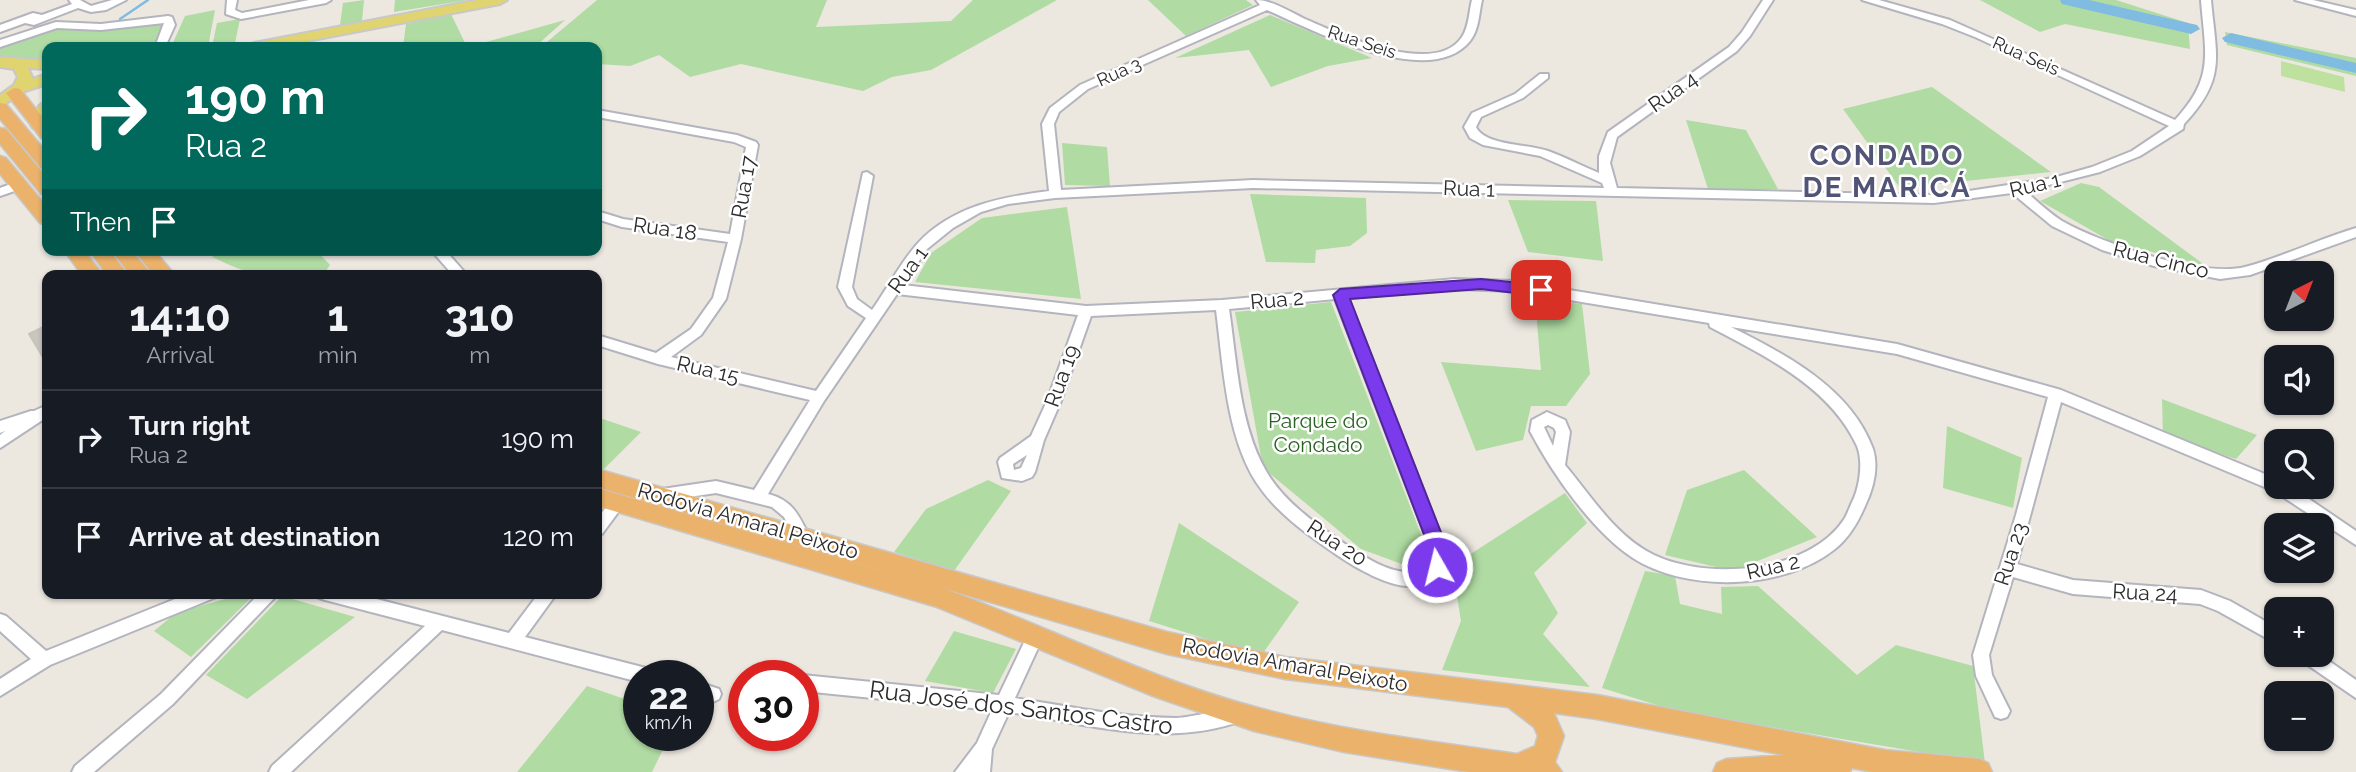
<!DOCTYPE html>
<html lang="en">
<head>
<meta charset="utf-8">
<style>
  body { margin:0; font-family:Raleway,sans-serif; background:#242831; color:#f1f3f6; height:100vh; display:flex; flex-direction:column; font-size:26px; white-space:nowrap }
  * { box-sizing:border-box; margin:0 }
  p { font-size:23px; color:#9ea1a6 }
  .icon { flex:none; width:38px; height:38px; fill:none; stroke:currentColor; stroke-width:2; stroke-linecap:round; stroke-linejoin:round }
  .map { position:relative; flex:1; overflow:hidden }
  .details { position:absolute; left:42px; top:270px; width:560px; height:329px; display:flex; flex-direction:column; background:#171b24; border-radius:14px; box-shadow:0 2px 5px #0004 }
  .details>* { flex:none }
  .hud { position:absolute; left:42px; top:42px; width:560px; height:214px; border-radius:14px; box-shadow:0 2px 5px #0004; background:#00695c; color:#fff; overflow:hidden }
  .needle { width:46px; rotate:42deg }
  .controls { position:absolute; left:2264px; top:261px; display:grid; gap:14px }
  .controls a { display:grid; place-items:center; width:70px; height:70px; border-radius:14px; background:#171b24; box-shadow:0 2px 5px #0004; font-size:35px }
  .speed { position:absolute; left:623px; top:660px; display:flex; gap:14px; font-size:35px; font-weight:700; text-align:center }
  .speed>* { display:grid; place-content:center; width:91px; height:91px; border-radius:50%; background:#171b24; box-shadow:0 2px 5px #0004; line-height:1 }
  .speed small { font-size:18px; font-weight:400 }
  .speed .limit { border:10px solid #d22; background:#fff; color:#111 }
  .pin { position:absolute; display:grid; place-items:center; width:60px; height:60px; color:#fff; margin:-30px; border-radius:14px; box-shadow:0 4px 10px #0006 }
  .me { position:absolute; width:77px; margin:-38px; rotate:352deg; stroke-linejoin:round; filter:drop-shadow(0 0 5px #0008) }
  .turn { display:flex; align-items:center; gap:24px; height:147px; padding:0 28px; font-size:32px }
  .turn .icon { width:91px; height:91px; stroke-width:2.5 }
  .turn b { display:block; font-size:49px; line-height:60px }
  .then { display:flex; align-items:center; height:66px; padding:0 28px; background:#0003; gap:14px; font-size:26px }
  .eta { display:flex; justify-content:space-evenly; align-items:center; height:119px; text-align:center }
  .eta b { font-size:42px; font-weight:700; line-height:49px }
  ul { padding:0; list-style:none }
  li { display:flex; align-items:center; gap:21px; height:98px; padding:0 28px; border-top:2px solid #363941 }
  li div { flex:1 }
  li b { display:block; font-size:26px }
  li em { font-style:normal }
  .map>svg:first-child { display:block }
</style>
</head>
<body>
<div class="map">
<svg width="2356" height="772" viewBox="0 0 2356 772">
  <rect width="100%" height="100%" fill="#ece8e0"/>
  <path fill="#b0dba3" d="M 364,0 L 362,21 L 340,25 L 343,3 Z
    M 395,0 L 468,0 L 394,12 Z
    M 597,0 L 827,0 L 816,27 L 951,21 L 973,0 L 1057,0 L 931,70 L 892,77 L 863,91 L 741,64 L 690,77 L 659,55 L 630,66 L 597,64 L 597,47 L 541,47 Z
    M 1148,0 L 1246,0 L 1253,5 L 1186,36 Z
    M 1980,0 L 2116,0 L 2188,23 L 2190,49 L 2065,24 L 2040,32 Z
    M 215,10 L 208,47 L 171,47 L 185,16 Z
    M 451,14 L 467,47 L 403,47 L 406,24 Z
    M 1270,15 L 1372,58 L 1328,66 L 1271,87 L 1249,50 L 1175,58 Z
    M 240,19 L 235,43 L 212,47 L 217,23 Z
    M 565,20 L 535,47 L 480,47 L 479,44 Z
    M 153,23 L 164,25 L 154,47 L 47,47 L 47,59 L 0,57 L 0,48 L 59,27 L 95,30 Z
    M 2225,32 L 2356,58 L 2356,76 L 2227,45 Z
    M 1932,87 L 2051,172 L 1900,188 L 1843,109 Z
    M 1686,120 L 1746,130 L 1778,189 L 1708,189 Z
    M 1062,143 L 1107,147 L 1110,186 L 1065,185 Z
    M 2081,183 L 2099,187 L 2206,266 L 2110,241 L 2040,201 Z
    M 1250,194 L 1366,198 L 1367,233 L 1350,246 L 1316,250 L 1315,263 L 1266,262 Z
    M 1508,200 L 1596,201 L 1603,261 L 1528,252 Z
    M 1067,207 L 1081,299 L 915,282 L 931,253 L 982,218 Z
    M 222,250 L 316,250 L 330,265 L 323,275 L 301,275 L 302,270 C 260,279 249,274 212,257 Z
    M 1535,299 L 1582,304 L 1590,374 L 1566,406 L 1531,406 L 1523,440 L 1476,451 L 1441,362 L 1541,370 Z
    M 1331,302 L 1427,550 L 1418,570 L 1361,549 L 1263,468 L 1235,312 Z
    M 2162,399 L 2257,435 L 2236,459 L 2163,436 Z
    M 597,417 L 641,432 L 603,470 L 597,468 Z
    M 1947,426 L 2022,458 L 2013,508 L 1943,488 Z
    M 1744,470 L 1817,537 L 1733,571 L 1665,555 L 1687,490 Z
    M 988,480 L 1011,491 L 954,571 L 894,552 L 926,509 Z
    M 1565,493 L 1587,523 L 1534,573 L 1558,613 L 1543,634 L 1590,687 L 1442,670 L 1461,621 L 1452,566 Z
    M 1179,523 L 1299,602 L 1261,656 L 1149,621 Z
    M 1645,571 L 1675,576 L 1680,604 L 1722,614 L 1721,587 L 1758,586 L 1857,675 L 1896,645 L 1973,666 L 1985,763 L 1676,711 L 1602,688 Z
    M 248,593 L 256,593 L 191,657 L 154,631 L 177,612 Z
    M 282,596 L 355,617 L 247,699 L 206,675 Z
    M 954,631 L 1016,649 L 993,693 L 925,681 Z
    M 587,686 L 639,704 L 639,735 L 670,735 L 652,772 L 517,772 Z"/>
  <path fill="#bee1a0" d="M 2281,61 L 2344,77 L 2345,92 L 2281,76 Z"/>
  <g fill="none" stroke-linecap="round" stroke-linejoin="round">
    <path stroke="#80bbe1" stroke-width="2.5" d="M 120,19 L 148,0"/>
    <path fill="#80bbe1" fill-rule="evenodd" d="M 2060,0 L 2089,0 L 2197,25 L 2200,29 L 2191,34 L 2062,4 Z
      M 2231,33 L 2356,63 L 2356,73 L 2225,42 L 2222,38 Z"/>
  </g>
  <path fill="#c8c6be" stroke="#c7c4ba" stroke-width="2" d="M 47,325 L 47,364 L 29,334 Z"/>
  <g fill="none" stroke-linecap="round" stroke-linejoin="round">
    <defs>
      <path id="minor" d="M 69,0 L 80,0 L 91,6 L 112,0 L 126,0 L 106,10 L 91,12 L 78,8 L 34,25 L 25,23 L 0,32 L 0,25 L 33,13 L 42,15 L 72,4 Z
        M 227,0 L 237,0 L 235,10 L 242,13 L 309,0 L 331,0 L 326,3 L 241,19 L 226,14 Z
        M 1256,0 C 1272,0 1290,12 1305,19 C 1339,34 1435,78 1462,37 C 1469,27 1469,11 1472,0 L 1482,0 C 1479,13 1479,30 1470,41 C 1430,91 1312,30 1267,10 L 1088,89 L 1059,112 L 1054,124 L 1061,190 L 1253,180 L 1604,188 L 1602,183 L 1540,156 L 1483,145 L 1470,138 L 1464,127 L 1472,113 L 1515,94 L 1540,74 L 1548,74 L 1548,78 L 1523,98 L 1481,117 L 1476,127 C 1485,146 1529,144 1548,151 C 1565,157 1582,166 1599,173 L 1599,156 L 1608,132 L 1729,47 L 1742,32 L 1763,0 L 1773,0 L 1750,36 L 1737,51 L 1617,137 L 1610,163 L 1617,188 L 1934,195 L 1969,191 L 2053,178 L 2092,167 L 2132,151 L 2169,126 L 1975,37 L 1942,24 L 1862,0 L 1879,0 L 1950,20 L 2175,120 C 2215,77 2205,53 2201,0 L 2211,0 C 2216,57 2227,78 2184,124 L 2183,129 L 2140,156 L 2100,172 L 2025,191 C 2037,201 2049,213 2062,221 C 2101,243 2202,278 2245,267 C 2283,257 2319,239 2356,228 L 2356,237 L 2250,275 L 2220,279 L 2154,266 L 2102,250 L 2052,226 L 2012,193 L 1934,203 L 1253,188 L 1055,198 L 1008,204 L 981,212 L 953,228 L 927,249 L 903,285 L 1086,306 L 1222,300 L 1455,279 L 1515,281 L 1897,344 L 2061,390 L 2277,479 L 2277,486 L 2290,486 L 2356,531 L 2356,545 L 2274,491 L 2061,402 L 2017,564 L 2073,580 L 2201,590 L 2230,601 L 2277,628 L 2277,644 L 2218,611 L 2200,604 L 2073,594 L 2013,577 L 1989,655 L 1992,675 L 2010,711 L 2007,717 L 2001,719 L 1995,717 L 1976,676 L 1973,655 L 2016,515 L 2048,397 L 1897,354 L 1731,327 C 1785,354 1851,388 1873,449 C 1879,468 1873,489 1865,506 C 1858,522 1849,538 1835,549 C 1784,590 1688,593 1633,558 C 1593,532 1552,473 1530,431 L 1532,420 L 1547,412 L 1565,420 L 1570,432 L 1565,465 C 1591,496 1616,537 1654,555 C 1709,581 1810,573 1845,518 C 1848,512 1851,504 1854,498 C 1860,483 1863,461 1857,446 C 1830,387 1765,356 1710,327 L 1709,323 L 1515,291 L 1455,289 L 1348,298 L 1448,553 L 1434,578 C 1427,581 1416,585 1408,586 C 1388,586 1356,568 1340,557 C 1309,536 1276,513 1256,482 C 1226,435 1223,364 1216,310 L 1091,316 L 1061,401 L 1044,440 L 1035,472 L 1032,477 L 1022,481 L 1002,478 L 998,462 L 1000,458 L 1031,436 L 1047,401 L 1078,315 L 897,294 L 824,401 L 768,494 C 792,500 799,515 809,536 L 806,541 L 801,542 L 796,541 L 784,517 L 772,507 L 716,493 L 662,501 L 657,499 L 654,495 L 657,491 L 662,489 L 716,481 L 754,490 L 810,400 L 658,364 L 597,345 L 597,335 L 656,353 L 691,329 L 713,298 L 728,242 L 622,227 L 597,219 L 597,211 L 623,219 L 730,234 L 746,147 L 734,142 L 597,117 L 597,110 L 737,135 L 756,142 L 758,145 L 741,239 L 726,299 L 701,335 L 671,357 L 816,391 L 866,318 L 848,306 L 838,287 L 863,173 L 867,172 L 873,176 L 852,287 L 857,299 L 872,310 C 887,289 902,260 919,242 C 954,206 1001,197 1049,191 L 1042,124 L 1050,108 L 1080,85 L 1260,5 ZM 1335,299 L 1432,553 L 1424,568 C 1419,569 1413,572 1408,572 C 1386,572 1362,555 1345,544 C 1317,525 1283,501 1266,471 C 1239,424 1237,362 1229,309 ZM 1548,425 L 1554,428 L 1556,432 L 1553,446 L 1544,427 ZM 1027,455 L 1021,468 L 1014,470 L 1013,464 Z
        M 2295,0 L 2313,0 L 2356,10 L 2356,16 Z
        M 168,16 L 172,17 L 175,25 L 165,47 L 155,47 L 164,23 L 101,30 L 57,28 L 0,47 L 0,40 L 56,22 L 101,24 Z
        M 19,181 L 25,185 L 23,188 L 0,196 L 0,188 Z
        M 431,250 L 445,250 L 467,275 L 453,275 Z
        M 47,405 L 47,417 L 0,448 L 0,435 L 5,431 L 0,433 L 0,421 L 31,411 L 34,411 Z
        M 617,497 L 622,499 L 625,503 L 622,507 L 602,534 L 597,536 L 597,519 L 612,499 Z
        M 190,593 L 216,593 L 214,598 L 50,665 L 0,696 L 0,679 L 31,659 L 0,631 L 0,614 L 6,616 L 46,651 Z
        M 260,593 L 279,593 L 173,704 L 94,772 L 72,772 L 75,766 L 161,694 Z
        M 317,593 L 353,593 L 509,633 L 539,593 L 557,593 L 525,637 L 646,668 L 652,671 L 654,676 L 639,676 L 639,682 L 442,630 L 291,772 L 269,772 L 272,766 L 425,626 L 325,600 L 319,598 Z
        M 1036,628 L 1042,630 L 1044,635 L 1015,698 C 1069,706 1121,718 1176,718 C 1192,718 1236,705 1244,708 L 1247,714 L 1244,720 C 1167,749 1087,724 1009,712 L 992,749 L 990,772 L 955,772 L 977,743 L 992,710 L 803,691 L 803,675 L 999,695 L 1030,630 Z
        M 2297,654 L 2319,654 L 2356,680 L 2356,698 L 2299,659 Z
        M 698,682 L 719,689 L 721,694 L 719,699 L 713,702 L 698,698 Z"/>
      <path id="major" d="M 478,0 L 507,0 L 500,4 L 276,47 L 247,47 L 254,43 Z
        M 0,57 L 47,61 L 47,69 L 28,68 L 33,79 L 47,74 L 47,84 L 25,91 L 0,107 L 0,95 L 14,85 L 18,77 L 14,69 L 0,67 Z
        M 47,101 L 47,124 L 45,128 L 33,128 L 31,125 L 39,106 Z"/>
      <path id="highway" d="M 14,88 L 20,89 L 47,123 L 47,139 L 41,138 L 6,93 Z
        M 0,103 L 6,104 L 47,153 L 47,170 L 41,168 L 0,119 Z
        M 0,128 L 6,129 L 47,178 L 47,196 L 41,194 L 0,144 Z
        M 0,156 L 6,158 L 47,207 L 47,225 L 40,223 L 0,174 Z
        M 64,250 L 84,250 L 103,275 L 82,275 Z
        M 89,250 L 109,250 L 128,275 L 107,275 Z
        M 111,250 L 131,250 L 152,275 L 131,275 Z
        M 134,250 L 154,250 L 175,275 L 154,275 Z
        M 597,469 L 1167,632 L 1285,657 L 1597,695 L 1885,750 L 1979,759 L 1988,763 L 1992,772 L 1872,772 L 1852,768 L 1850,772 L 1713,772 L 1717,763 L 1726,759 L 1784,755 L 1597,719 L 1554,713 L 1564,736 L 1555,762 L 1562,772 L 1469,772 L 1344,752 L 1254,731 L 1153,696 L 937,607 L 597,506 L 597,488 L 917,581 L 597,487 ZM 942,588 L 1167,654 L 1285,679 L 1508,707 L 1534,727 L 1538,736 L 1535,746 L 1517,754 C 1429,741 1341,731 1255,707 C 1147,678 1047,626 942,588 Z"/>
    </defs>
    <use href="#minor" stroke="#b3b4be" stroke-width="4"/>
    <use href="#major" stroke="#c8c8c8" stroke-width="4"/>
    <use href="#highway" stroke="#c8c8c8" stroke-width="3"/>
    <use href="#minor" fill="#fff" fill-rule="evenodd"/>
    <use href="#major" fill="#e0d470" fill-rule="evenodd"/>
    <use href="#highway" fill="#ebb26b" fill-rule="evenodd"/>
  </g>
  <path fill="#7c3aed" stroke="#51269a" stroke-width="2" d="M 1481,279 L 1541,285 L 1549,290 L 1541,296 L 1481,289 L 1350,299 L 1449,553 L 1443,573 L 1437,575 L 1431,573 L 1428,567 L 1431,553 L 1333,295 L 1340,289 Z"/>
  <g text-anchor="middle" stroke-width="5" stroke-linejoin="round" paint-order="stroke">
    <g font-size="18" fill="#2c2c2c" stroke="#fff">
      <text transform="translate(1362 42) rotate(18)" y="6">Rua Seis</text>
      <text transform="translate(2026 56) rotate(24)" y="6">Rua Seis</text>
      <text transform="translate(1119 72) rotate(-24)" y="6">Rua 3</text>
    </g>
    <g font-size="21" fill="#2c2c2c" stroke="#fff">
      <text transform="translate(1673 92) rotate(-35)" y="7">Rua 4</text>
      <text transform="translate(2035 185) rotate(-13)" y="7">Rua 1</text>
      <text transform="translate(744 187) rotate(-80)" y="7">Rua 17</text>
      <text transform="translate(1469 189) rotate(2)" y="7">Rua 1</text>
      <text transform="translate(665 229) rotate(8)" y="7">Rua 18</text>
      <text transform="translate(2161 260) rotate(14)" y="7">Rua Cinco</text>
      <text transform="translate(908 270) rotate(-54)" y="7">Rua 1</text>
      <text transform="translate(1277 300) rotate(-5)" y="7">Rua 2</text>
      <text transform="translate(708 370) rotate(13)" y="7">Rua 15</text>
      <text transform="translate(1062 376) rotate(-70)" y="7">Rua 19</text>
      <text transform="translate(748 521) rotate(16)" y="7">Rodovia Amaral Peixoto</text>
      <text transform="translate(1337 543) rotate(33)" y="7">Rua 20</text>
      <text transform="translate(2011 554) rotate(-72)" y="7">Rua 23</text>
      <text transform="translate(1773 567) rotate(-13)" y="7">Rua 2</text>
      <text transform="translate(2145 593) rotate(3)" y="7">Rua 24</text>
      <text transform="translate(1295 665) rotate(10)" y="7">Rodovia Amaral Peixoto</text>
    </g>
    <g font-size="21" fill="#296124" stroke="#fff">
      <text x="1318" y="428">Parque do<tspan x="1318" dy="24">Condado</tspan></text>
    </g>
    <g font-size="24" fill="#2c2c2c" stroke="#fff">
      <text transform="translate(1021 708) rotate(7)" y="8">Rua José dos Santos Castro</text>
    </g>
    <g font-size="28" font-weight="bold" letter-spacing="2" fill="#515377" stroke="#fff">
      <text x="1887" y="165">CONDADO<tspan x="1887" dy="32">DE MARICÁ</tspan></text>
    </g>
  </g>
</svg>
<div class="controls">
<a><svg class="needle" viewBox="-14 -14 28 28"><path d="M0-13l5 13h-10z" fill="#e53935"/><path d="M0 13l5-13h-10z" fill="#9ea1a6"/></svg></a>
<a><svg class="icon" aria-label="sound" viewBox="0 0 24 24"><path d="M4 9h4l5-4v14l-5-4H4zM17 9q2 3 0 6"/></svg></a>
<a><svg class="icon" aria-label="search" viewBox="0 0 24 24"><circle cx="10" cy="10" r="6"/><path d="M15 15l6 6"/></svg></a>
<a><svg class="icon" aria-label="layers" viewBox="0 0 24 24"><path d="M12 4l9 5-9 5-9-5zM3 14l9 5 9-5"/></svg></a>
<a>+</a>
<a>−</a>
</div>
<div class="speed"><div>22<small>km/h</small></div><div class="limit">30</div></div>
<div class="pin" style="left:1541px;top:290px;background:#d93025"><svg class="icon" aria-label="arrive" viewBox="0 0 24 24"><path d="M6 21V4h12l-3 4 3 4H6"/></svg></div>
<svg class="me" style="left:1437px;top:567px" viewBox="-20 -20 40 40"><circle r="17" fill="#7c3aed" stroke="#fff" stroke-width="3"/><path d="M0-11L8 9 0 5-8 9z" fill="#fff"/></svg>
<div class="hud">
<div class="turn"><svg class="icon" aria-label="right" viewBox="0 0 24 24"><path d="M7 20v-9h11M14 6l5 5-5 5"/></svg><div><b>190 m</b>Rua 2</div></div>
<div class="then">Then<svg class="icon" aria-label="arrive" viewBox="0 0 24 24"><path d="M6 21V4h12l-3 4 3 4H6"/></svg></div>
</div>
<section class="details">
<div class="eta">
<div><b>14:10</b><p>Arrival</p></div>
<div><b>1</b><p>min</p></div>
<div><b>310</b><p>m</p></div>
</div>
<ul>
<li><svg class="icon" aria-label="right" viewBox="0 0 24 24"><path d="M7 20v-9h11M14 6l5 5-5 5"/></svg><div><b>Turn right</b><p>Rua 2</p></div><em>190 m</em></li>
<li><svg class="icon" aria-label="arrive" viewBox="0 0 24 24"><path d="M6 21V4h12l-3 4 3 4H6"/></svg><div><b>Arrive at destination</b></div><em>120 m</em></li>
</ul>
</section>
</div>
</body>
</html>
